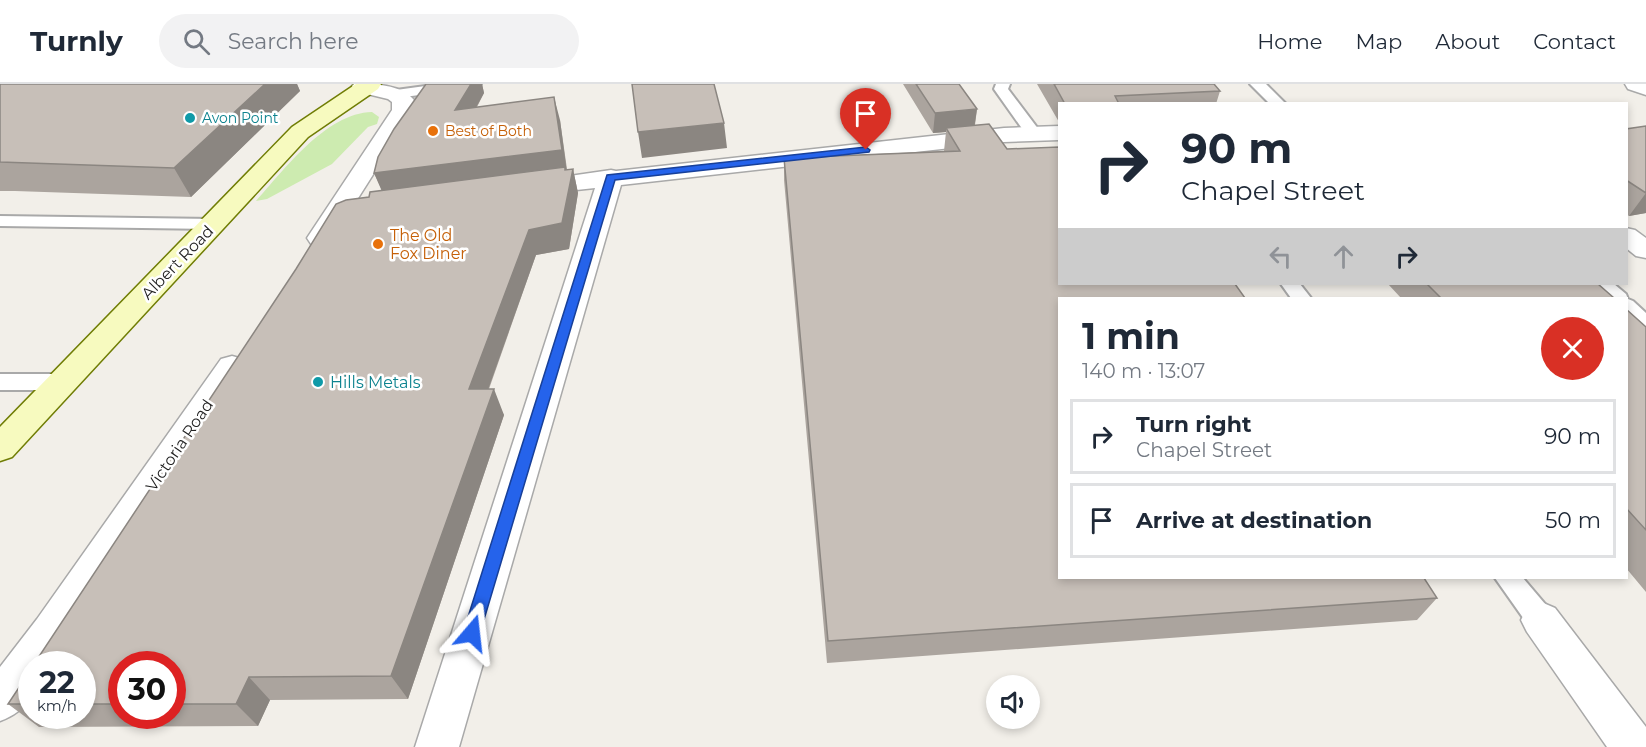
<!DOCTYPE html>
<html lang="en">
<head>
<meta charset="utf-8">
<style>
  body { margin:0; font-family:Montserrat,sans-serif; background:#f2f2f3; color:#1f2937; height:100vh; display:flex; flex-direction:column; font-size:22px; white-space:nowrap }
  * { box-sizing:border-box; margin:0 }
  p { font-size:20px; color:#747a83 }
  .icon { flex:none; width:33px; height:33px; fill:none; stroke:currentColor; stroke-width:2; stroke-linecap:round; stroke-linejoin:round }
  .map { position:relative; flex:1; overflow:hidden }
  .sheet { position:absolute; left:1058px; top:213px; width:570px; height:282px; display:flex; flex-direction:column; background:#fff; border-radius:0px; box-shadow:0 3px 9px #0003 }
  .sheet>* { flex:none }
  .hud { position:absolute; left:1058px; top:18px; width:570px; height:183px; border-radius:0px; box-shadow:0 3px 9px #0003; background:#fff; color:#1f2937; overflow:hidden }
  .buttons { position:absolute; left:986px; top:591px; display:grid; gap:12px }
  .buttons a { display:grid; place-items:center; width:54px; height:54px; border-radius:50%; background:#fff; box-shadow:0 3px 9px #0003; font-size:30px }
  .speed { position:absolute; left:18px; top:567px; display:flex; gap:12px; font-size:30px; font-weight:700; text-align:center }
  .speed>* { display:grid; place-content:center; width:78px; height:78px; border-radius:50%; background:#fff; box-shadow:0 3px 9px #0003; line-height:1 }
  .speed small { font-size:15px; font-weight:400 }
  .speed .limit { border:9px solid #d22; background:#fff; color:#111 }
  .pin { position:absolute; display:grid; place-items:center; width:51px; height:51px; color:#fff; margin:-62px -26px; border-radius:50% 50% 50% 0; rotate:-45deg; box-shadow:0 0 6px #0007 }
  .pin .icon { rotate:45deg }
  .me { position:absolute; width:66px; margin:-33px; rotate:17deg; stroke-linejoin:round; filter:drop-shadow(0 0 4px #0008) }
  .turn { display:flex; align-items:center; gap:21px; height:126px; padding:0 24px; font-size:27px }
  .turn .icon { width:78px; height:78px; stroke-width:2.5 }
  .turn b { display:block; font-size:42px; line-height:51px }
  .lanes { display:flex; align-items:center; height:57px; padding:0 24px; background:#0003; justify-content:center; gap:30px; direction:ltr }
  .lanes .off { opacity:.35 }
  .round { display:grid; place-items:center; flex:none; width:63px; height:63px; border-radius:32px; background:#f2f2f3 }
  .headline { display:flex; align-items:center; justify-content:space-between; height:102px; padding:0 24px }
  h1 { font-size:36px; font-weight:700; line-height:45px }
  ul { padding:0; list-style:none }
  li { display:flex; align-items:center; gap:18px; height:75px; margin:0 12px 9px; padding:0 12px; border:3px solid #e0e1e3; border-radius:0px }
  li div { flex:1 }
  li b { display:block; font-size:22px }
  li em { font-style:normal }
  header { display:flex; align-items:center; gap:36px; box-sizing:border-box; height:84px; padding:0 30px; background:#fff; border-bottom:2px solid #e0e1e3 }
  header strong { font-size:28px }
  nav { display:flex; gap:33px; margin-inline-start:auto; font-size:21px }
  .search { width:420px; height:54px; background:#f2f2f3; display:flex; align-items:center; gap:15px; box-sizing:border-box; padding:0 21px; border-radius:33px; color:#747a83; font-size:22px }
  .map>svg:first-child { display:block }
</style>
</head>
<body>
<header>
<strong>Turnly</strong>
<div class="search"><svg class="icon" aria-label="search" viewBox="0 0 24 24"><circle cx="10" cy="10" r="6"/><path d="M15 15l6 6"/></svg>Search here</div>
<nav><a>Home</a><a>Map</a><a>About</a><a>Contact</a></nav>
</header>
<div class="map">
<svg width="1646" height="663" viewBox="0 0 1646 663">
  <rect width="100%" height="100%" fill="#f2efe9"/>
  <path fill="#cdebb0" d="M 372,28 L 379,33 L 377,40 L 368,43 L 332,80 L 267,115 L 256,117 C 284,86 326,29 372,28 Z"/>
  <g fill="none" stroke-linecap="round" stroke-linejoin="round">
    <defs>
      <path id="lane" d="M 440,0 L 481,0 L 474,4 L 396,14 L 389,10 L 396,6 Z
        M 996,0 L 1010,0 L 1008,5 L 1042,50 L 1040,53 L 1028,53 L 994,5 Z
        M 1250,0 L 1266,0 L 1286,20 L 1270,20 Z
        M 0,132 L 213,135 L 219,136 L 222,140 L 219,144 L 213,145 L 0,142 Z
        M 1281,200 L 1300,200 L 1311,214 L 1291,214 Z
        M 1594,200 L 1614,200 L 1626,210 L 1628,215 L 1633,217 L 1646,229 L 1646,247 L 1639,245 L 1626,232 L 1626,214 L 1608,214 Z
        M 0,290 L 62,290 L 70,293 L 73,298 L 70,303 L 62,306 L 0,306 Z
        M 1495,494 L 1523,494 L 1551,527 L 1555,536 L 1551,545 L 1541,548 L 1531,545 Z"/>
      <path id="street" d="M 354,0 C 374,0 401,0 414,16 L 414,26 L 329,160 L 320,162 L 311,160 L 307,154 L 392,26 L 392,18 L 388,15 L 355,7 L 352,2 Z
        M 1625,0 L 1646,0 L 1646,11 L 1628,5 Z
        M 1059,42 L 1059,56 L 1004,58 L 621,101 L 459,663 L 415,663 L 595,104 L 530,111 L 521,109 L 518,104 L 521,99 L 611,86 L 616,87 L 1004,44 Z
        M 1626,144 L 1635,146 L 1646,154 L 1646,174 L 1636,172 L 1626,164 Z
        M 232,272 L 243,275 L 248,283 L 243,291 L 65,561 L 51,580 L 32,580 C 32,610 30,626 0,637 L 0,583 L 37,535 L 221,275 Z
        M 1541,518 L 1555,524 L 1646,643 L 1646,663 L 1607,663 L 1527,548 L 1521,536 L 1527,524 Z"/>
      <path id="secondary" d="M 356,0 L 381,0 L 378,5 L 308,53 L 12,373 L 0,377 L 0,343 L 292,43 Z"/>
    </defs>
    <use href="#lane" stroke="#a9a9a9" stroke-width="4"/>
    <use href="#street" stroke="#a9a9a9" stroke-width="3"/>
    <use href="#secondary" stroke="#707d05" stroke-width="3"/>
    <use href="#lane" fill="#fff" fill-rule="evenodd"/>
    <use href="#street" fill="#fff" fill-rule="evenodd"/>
    <use href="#secondary" fill="#f7fabf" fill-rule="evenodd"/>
  </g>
  <path fill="#aba49e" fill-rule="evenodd" d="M 0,0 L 297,0 L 300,7 L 191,113 L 15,107 L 0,107 Z
    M 426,0 L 482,0 L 484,9 L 477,23 L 560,36 L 567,85 L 573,85 L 578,109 L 569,165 L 536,171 L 489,305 L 504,331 L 408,615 L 270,616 L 258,642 L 39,643 L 8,620 L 32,584 L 32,632 L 82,632 L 82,580 L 369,113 L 382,106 L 374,89 ZM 122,580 L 172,580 L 172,632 L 122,632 Z
    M 903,0 L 959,0 L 977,25 L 975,41 L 1007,65 L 1437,514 L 1417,536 L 827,579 L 784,96 L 784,74 L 944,67 L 946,48 L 933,49 Z
    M 1037,0 L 1214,0 L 1220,7 L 1216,20 L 1059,20 L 1059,38 Z
    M 1646,42 L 1646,129 L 1629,132 L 1626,130 L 1626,45 Z
    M 1388,200 L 1598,200 L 1614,214 L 1401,214 Z
    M 1626,225 L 1646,243 L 1646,508 L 1626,484 Z"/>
  <path fill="#8b8681" d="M 265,0 L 297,0 L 300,7 L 191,113 L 174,84 Z
    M 471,0 L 482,0 L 484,9 L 462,49 L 455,26 Z
    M 554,13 L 560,36 L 567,89 L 573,85 L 578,109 L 569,165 L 536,171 L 479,331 L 374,89 Z
    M 977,25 L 974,45 L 946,44 L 946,48 L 933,49 L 935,29 Z
    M 724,39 L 727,64 L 642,74 L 638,48 Z
    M 1646,109 L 1646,129 L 1629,132 Z
    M 494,305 L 504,331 L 408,615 L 391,592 Z
    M 249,593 L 270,616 L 258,642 L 236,620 Z"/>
  <path fill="#c7bfb8" stroke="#8b8681" stroke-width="1.5" d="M 0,0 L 265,0 L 174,84 L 0,78 Z
    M 426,0 L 471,0 L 455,26 L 554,13 L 562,66 L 374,89 L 378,73 L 394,45 Z
    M 632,0 L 714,0 L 724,39 L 638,48 Z
    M 916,0 L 959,0 L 977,25 L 935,29 Z
    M 1054,0 L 1214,0 L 1220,7 L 1115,12 L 1119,20 L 1065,20 Z
    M 989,40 L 1007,65 L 1059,63 L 1059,200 L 1235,200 L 1245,214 L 1059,214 L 1059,494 L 1424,494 L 1437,514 L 828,557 L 784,74 L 960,67 L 946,44 Z
    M 1646,42 L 1646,109 L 1626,96 L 1626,45 Z
    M 565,83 L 565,86 L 573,85 L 562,139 L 529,146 L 469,305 L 494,305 L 391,592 L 249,593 L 236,620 L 172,620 L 172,580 L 122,580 L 122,620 L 82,620 L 82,580 L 34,580 L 296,185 L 336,120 L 346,116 L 369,113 L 370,108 Z
    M 1427,200 L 1598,200 L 1614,214 L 1441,214 Z
    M 1626,225 L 1646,243 L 1646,446 L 1626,424 Z
    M 32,584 L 32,620 L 8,620 Z"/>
  <path fill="#2563eb" stroke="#184099" stroke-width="1.5" d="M 866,63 L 870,66 L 869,68 L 615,96 L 480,549 L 478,554 L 472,556 L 466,554 L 463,549 L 607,91 Z"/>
  <g fill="#0f9aa8" stroke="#fff" stroke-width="2">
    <circle cx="190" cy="34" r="6"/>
    <circle cx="318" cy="298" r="6"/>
  </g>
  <g fill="#e8710a" stroke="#fff" stroke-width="2">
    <circle cx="433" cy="47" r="6"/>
    <circle cx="378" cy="160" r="6"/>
  </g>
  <g text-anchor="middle" stroke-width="5" stroke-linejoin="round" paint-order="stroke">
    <g font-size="14" fill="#0d838f" stroke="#fff" text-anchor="start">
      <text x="202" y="39">Avon Point</text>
    </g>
    <g font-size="14" fill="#c56008" stroke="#fff" text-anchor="start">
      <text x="445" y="52">Best of Both</text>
    </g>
    <g font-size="16" fill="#c56008" stroke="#fff" text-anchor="start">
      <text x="390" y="157">The Old<tspan x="390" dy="18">Fox Diner</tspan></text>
    </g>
    <g font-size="16" fill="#222" stroke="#fff">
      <text transform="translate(177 178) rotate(-46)" y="6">Albert Road</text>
      <text transform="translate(179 361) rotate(-56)" y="6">Victoria Road</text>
    </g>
    <g font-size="16" fill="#0d838f" stroke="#fff" text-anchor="start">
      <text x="330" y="304">Hills Metals</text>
    </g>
  </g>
</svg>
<div class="buttons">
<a><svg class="icon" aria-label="sound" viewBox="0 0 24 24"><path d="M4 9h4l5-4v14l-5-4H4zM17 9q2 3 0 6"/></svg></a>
</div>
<div class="speed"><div>22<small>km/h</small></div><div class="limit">30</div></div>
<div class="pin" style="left:866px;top:66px;background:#d93025"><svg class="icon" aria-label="arrive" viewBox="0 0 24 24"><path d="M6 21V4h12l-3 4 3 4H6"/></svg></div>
<svg class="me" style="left:472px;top:549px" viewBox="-20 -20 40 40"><path d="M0-17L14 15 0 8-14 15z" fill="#2563eb" stroke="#fff" stroke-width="4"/></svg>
<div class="hud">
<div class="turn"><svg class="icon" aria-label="right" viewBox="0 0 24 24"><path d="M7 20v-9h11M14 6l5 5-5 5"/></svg><div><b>90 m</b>Chapel Street</div></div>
<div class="lanes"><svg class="icon off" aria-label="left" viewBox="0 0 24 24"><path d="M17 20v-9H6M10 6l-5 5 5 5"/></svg><svg class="icon off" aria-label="ahead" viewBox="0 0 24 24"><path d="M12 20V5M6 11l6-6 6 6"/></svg><svg class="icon" aria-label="right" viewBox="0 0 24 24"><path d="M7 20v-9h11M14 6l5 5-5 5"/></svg></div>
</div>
<section class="sheet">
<div class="headline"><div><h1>1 min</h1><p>140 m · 13:07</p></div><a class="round" style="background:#d93025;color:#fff"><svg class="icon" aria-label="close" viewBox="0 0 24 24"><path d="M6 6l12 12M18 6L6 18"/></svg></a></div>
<ul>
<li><svg class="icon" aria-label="right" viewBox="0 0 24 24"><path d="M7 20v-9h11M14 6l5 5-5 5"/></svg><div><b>Turn right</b><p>Chapel Street</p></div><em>90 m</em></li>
<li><svg class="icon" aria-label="arrive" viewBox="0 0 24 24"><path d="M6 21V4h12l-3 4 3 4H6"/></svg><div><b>Arrive at destination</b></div><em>50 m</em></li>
</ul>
</section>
</div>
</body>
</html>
